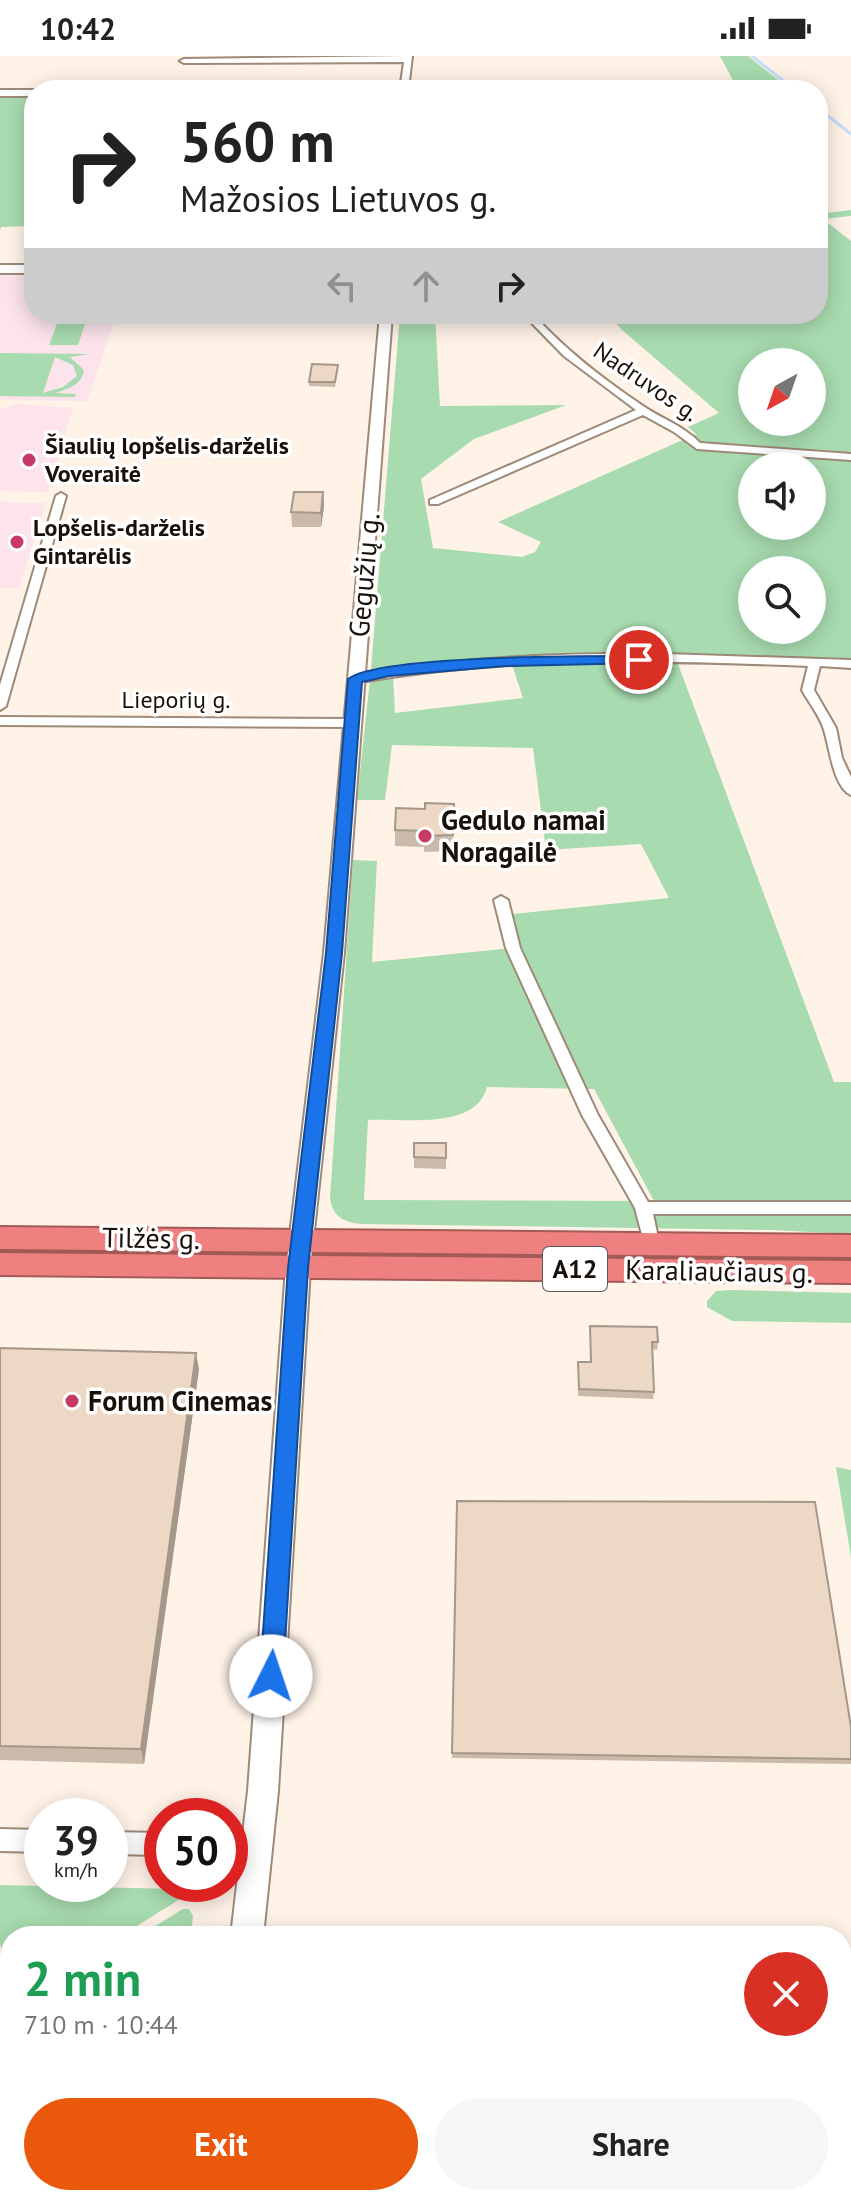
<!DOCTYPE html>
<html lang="en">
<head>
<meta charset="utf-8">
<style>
  body { margin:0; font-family:"PT Sans",sans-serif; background:#f6f6f6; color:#222; height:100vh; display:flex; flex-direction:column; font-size:30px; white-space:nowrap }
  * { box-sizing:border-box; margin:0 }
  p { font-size:26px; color:#767676 }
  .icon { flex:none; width:44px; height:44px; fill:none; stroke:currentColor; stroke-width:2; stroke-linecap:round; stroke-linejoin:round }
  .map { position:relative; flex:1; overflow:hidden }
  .side { position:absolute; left:0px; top:1870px; width:852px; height:280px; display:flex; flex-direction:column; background:#fff; border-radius:32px 32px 0 0; box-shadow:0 4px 20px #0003 }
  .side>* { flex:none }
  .guide { position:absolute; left:24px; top:24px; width:804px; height:244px; border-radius:32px; box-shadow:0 4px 20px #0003; background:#fff; color:#222; overflow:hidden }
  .needle { width:52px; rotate:220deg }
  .controls { position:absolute; left:738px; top:292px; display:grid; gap:16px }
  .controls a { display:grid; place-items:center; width:88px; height:88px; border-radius:50%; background:#fff; box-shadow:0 4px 20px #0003; font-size:40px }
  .speed { position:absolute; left:24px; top:1742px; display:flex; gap:16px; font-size:40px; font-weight:700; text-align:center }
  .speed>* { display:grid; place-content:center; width:104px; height:104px; border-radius:50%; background:#fff; box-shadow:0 4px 20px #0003; line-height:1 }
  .speed small { font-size:20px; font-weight:400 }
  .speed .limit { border:12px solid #d22; background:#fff; color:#111 }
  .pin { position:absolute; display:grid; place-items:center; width:68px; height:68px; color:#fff; margin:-34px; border:4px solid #fff; border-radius:50%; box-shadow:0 2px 8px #0007 }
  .me { position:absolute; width:88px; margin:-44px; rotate:4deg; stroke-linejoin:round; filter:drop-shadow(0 0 6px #0008) }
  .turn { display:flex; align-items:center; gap:28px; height:168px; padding:0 24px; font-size:36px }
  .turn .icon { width:104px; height:104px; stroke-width:2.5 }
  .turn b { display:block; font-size:56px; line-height:68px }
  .lanes { display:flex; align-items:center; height:76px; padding:0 24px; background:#0003; justify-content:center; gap:40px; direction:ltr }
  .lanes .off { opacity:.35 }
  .round { display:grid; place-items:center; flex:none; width:84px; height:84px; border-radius:42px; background:#f6f6f6 }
  .summary { display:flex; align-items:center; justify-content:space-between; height:136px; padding:0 24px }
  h1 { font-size:48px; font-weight:800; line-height:60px; color:#1e9e55 }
  .button { display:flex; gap:16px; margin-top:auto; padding:16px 24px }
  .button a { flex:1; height:92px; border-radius:48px; background:#ea580c; color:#fff; font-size:32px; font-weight:800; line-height:92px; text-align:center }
  .button a+a { background:#f6f6f6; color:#222 }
  .status { display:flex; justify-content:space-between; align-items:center; height:56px; padding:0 40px; background:#fff; direction:ltr }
  .status svg { height:22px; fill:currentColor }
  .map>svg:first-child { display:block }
</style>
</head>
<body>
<div class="status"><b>10:42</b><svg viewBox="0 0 49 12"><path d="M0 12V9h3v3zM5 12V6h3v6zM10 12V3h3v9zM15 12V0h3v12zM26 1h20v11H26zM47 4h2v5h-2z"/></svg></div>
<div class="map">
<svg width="851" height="2150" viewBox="0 0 851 2150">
  <rect width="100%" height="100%" fill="#fff2e7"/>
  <path fill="#fce3ec" d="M 0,219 L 34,220 L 34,258 L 116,258 L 88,345 L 0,344 Z
    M 16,348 L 73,352 L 48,436 L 0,435 L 0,353 Z
    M 0,446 L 46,447 L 19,532 L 0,532 Z"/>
  <path fill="#a8dbaf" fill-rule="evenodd" d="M 720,0 L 748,0 L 791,34 L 522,34 L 737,32 Z
    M 0,38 L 34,38 L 34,170 L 1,171 L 0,175 Z
    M 851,154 L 851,160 L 823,163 L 851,185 L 851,605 L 568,599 L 371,613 L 400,258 L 435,258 L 440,350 L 566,349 L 474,383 L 421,423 L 433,492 L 522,501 L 535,496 L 541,486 L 498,466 L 696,378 L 688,371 L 719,357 L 622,274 L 608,258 L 818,258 L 818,158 ZM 752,306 L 812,306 L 812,366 L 752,366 ZM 752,410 L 812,410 L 812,470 L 752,470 ZM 752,514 L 812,514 L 812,574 L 752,574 Z
    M 58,265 L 86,265 L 78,289 L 49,289 Z
    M 0,297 L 90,298 L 70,301 L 84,314 C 82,329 69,332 56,337 L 76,338 L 75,341 L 0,340 ZM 55,301 L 73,309 L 77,320 L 63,331 L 43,337 Z
    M 678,608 L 834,1026 L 851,1026 L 851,1178 L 771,1174 L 364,1168 C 345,1167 333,1162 330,1142 L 353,804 L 377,805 L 372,906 L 512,892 L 504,859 L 669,842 L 641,788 L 546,794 L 533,692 L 392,689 L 385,744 L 357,744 L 370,624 L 393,618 L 395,657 L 523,642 L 512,609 ZM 487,1031 L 594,1033 L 654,1145 L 364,1144 L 368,1064 C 402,1062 476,1075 487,1031 Z
    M 363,1194 L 851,1201 L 851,1205 L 362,1198 Z
    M 730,1234 L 851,1237 L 851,1267 L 732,1265 L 707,1251 L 707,1245 L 716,1235 Z
    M 836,1411 L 851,1414 L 851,1501 Z
    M 0,1829 L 177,1833 L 180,1843 L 121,1880 L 10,1880 L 10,1896 L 2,1895 L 0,1887 Z
    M 183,1853 L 189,1853 L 193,1860 L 191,1880 L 139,1880 Z"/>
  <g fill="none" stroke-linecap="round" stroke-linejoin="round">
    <path stroke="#c3ddfb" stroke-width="3" d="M 752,0 L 795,34
      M 818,52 L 851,78"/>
    <defs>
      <path id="street" d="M 404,0 L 412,0 L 408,34 L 400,34 L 404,6 L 184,7 L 180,5 L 184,3 Z
        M 523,258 L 533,258 C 565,294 603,323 643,350 C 662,363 684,370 700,387 L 851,398 L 851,404 L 697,393 L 674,376 L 643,359 L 438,448 L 430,448 L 430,444 L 636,354 L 564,300 Z
        M 61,437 L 66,440 L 6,650 L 0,654 L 0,629 L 56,440 Z
        M 666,598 L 851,604 L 851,612 L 820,610 L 814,634 L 836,672 L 842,702 L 851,721 L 851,739 C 833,731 830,692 824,674 C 820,660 809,647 802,634 L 808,610 C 656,604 506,600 355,627 L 349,623 L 355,619 C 458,601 561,597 666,598 Z
        M 0,661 L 352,663 L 358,667 L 352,671 L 0,669 Z
        M 501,840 L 508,844 L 520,892 L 598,1059 L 648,1146 L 851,1146 L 851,1158 L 653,1158 L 659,1186 L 657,1190 L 645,1190 L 635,1152 L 582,1059 L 506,892 L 494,844 Z
        M 0,1773 L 42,1774 L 42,1796 L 0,1795 Z
        M 110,1776 L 162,1777 L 162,1799 L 110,1798 Z
        M 230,1782 L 266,1789 L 269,1797 L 266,1805 L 258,1808 L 230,1804 Z"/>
      <path id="secondary" d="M 0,34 L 34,34 L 34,40 L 0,40 Z
        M 0,209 L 34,209 L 34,217 L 0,217 Z
        M 380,258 L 392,258 L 344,897 L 310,1212 L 278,1735 L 263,1880 L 231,1880 L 248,1735 L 286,1212 L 324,897 Z
        M 205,2140 L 239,2140 L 238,2150 L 204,2150 Z"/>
      <path id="highway" d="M 0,1171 L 851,1179 L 851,1201 L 0,1193 Z
        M 0,1197 L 851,1205 L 851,1227 L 0,1219 Z"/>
    </defs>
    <use href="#street" stroke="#9d8a78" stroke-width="4"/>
    <use href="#secondary" stroke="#9d8a78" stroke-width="4"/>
    <use href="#highway" stroke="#a35a57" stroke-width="4"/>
    <use href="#street" fill="#fff" fill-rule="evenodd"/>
    <use href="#secondary" fill="#fff" fill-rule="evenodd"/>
    <use href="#highway" fill="#ee8180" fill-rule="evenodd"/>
  </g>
  <path fill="#cbbaa9" d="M 338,313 L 335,331 L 309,330 L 309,326 Z
    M 323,436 L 324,450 L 321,471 L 292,471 L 291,456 Z
    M 454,748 L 453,795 L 424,796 L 424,791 L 395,790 L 395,774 L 425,753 Z
    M 414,1087 L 446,1087 L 446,1113 L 414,1112 Z
    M 590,1270 L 658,1286 L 657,1294 L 652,1293 L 654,1336 L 653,1343 L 578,1340 L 578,1306 L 590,1306 Z
    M 0,1292 L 199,1313 L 144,1708 L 0,1704 Z
    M 457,1445 L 851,1671 L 851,1708 L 452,1702 Z"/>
  <path fill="#a59789" d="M 323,436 L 324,450 L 321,471 L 321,457 Z
    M 196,1297 L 199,1313 L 144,1708 L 141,1693 Z"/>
  <path fill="#ecd8c4" stroke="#a59789" stroke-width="2" d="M 312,308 L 338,309 L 335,326 L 309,326 Z
    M 294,436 L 323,436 L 321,457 L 291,456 Z
    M 425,747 L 454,748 L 453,779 L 424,780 L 424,775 L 395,774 L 396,752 L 425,753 Z
    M 414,1087 L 446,1087 L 446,1102 L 414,1101 Z
    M 590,1270 L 657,1271 L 658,1286 L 652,1286 L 654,1336 L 579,1333 L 578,1306 L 591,1306 Z
    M 0,1292 L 196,1297 L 141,1693 L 0,1690 Z
    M 457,1445 L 815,1446 L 851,1671 L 851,1703 L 452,1697 Z"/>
  <path fill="#1a73e8" stroke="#114b97" stroke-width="2" d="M 639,600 L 643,601 L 643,607 L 505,610 L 389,620 L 362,626 L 342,897 L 308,1212 L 283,1620 L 280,1627 L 271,1630 L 263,1627 L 260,1620 L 288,1212 L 326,897 L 348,623 C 379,599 589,600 639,600 Z"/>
  <g fill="#c83a66" stroke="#fff" stroke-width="3">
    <circle cx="29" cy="404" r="8"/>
    <circle cx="17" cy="486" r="8"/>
    <circle cx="425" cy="780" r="8"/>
    <circle cx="72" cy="1345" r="8"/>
  </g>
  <g text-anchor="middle" stroke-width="7" stroke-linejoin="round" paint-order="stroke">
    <g font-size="24" fill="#18110a" stroke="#fff">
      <text transform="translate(646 326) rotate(34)" y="8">Nadruvos g.</text>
      <text x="176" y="652">Lieporių g.</text>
    </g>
    <g font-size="24" font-weight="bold" fill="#18110a" stroke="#fff" text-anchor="start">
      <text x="45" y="398">Šiaulių lopšelis-darželis<tspan x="45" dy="28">Voveraitė</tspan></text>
      <text x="33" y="480">Lopšelis-darželis<tspan x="33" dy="28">Gintarėlis</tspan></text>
    </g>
    <rect fill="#fff" stroke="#5d5854" stroke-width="2" x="543" y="1191" width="64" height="44" rx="6"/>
    <g font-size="26" font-weight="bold" fill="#18110a">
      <text x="575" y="1222">A12</text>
    </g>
    <g font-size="28" fill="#18110a" stroke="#fff">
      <text transform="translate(364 519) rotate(-85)" y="10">Gegužių g.</text>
      <text transform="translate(151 1182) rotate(1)" y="10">Tilžės g.</text>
      <text transform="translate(719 1215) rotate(1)" y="10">Karaliaučiaus g.</text>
    </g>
    <g font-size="28" font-weight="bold" fill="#18110a" stroke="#fff" text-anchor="start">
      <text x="441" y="774">Gedulo namai<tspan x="441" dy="32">Noragailė</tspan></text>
      <text x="88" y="1355">Forum Cinemas</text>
    </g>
  </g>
</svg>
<div class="controls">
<a><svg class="needle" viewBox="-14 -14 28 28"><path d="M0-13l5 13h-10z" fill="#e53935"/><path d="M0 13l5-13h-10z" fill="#767676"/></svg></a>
<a><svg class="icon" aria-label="sound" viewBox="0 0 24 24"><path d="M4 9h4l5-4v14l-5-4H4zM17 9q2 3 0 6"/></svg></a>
<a><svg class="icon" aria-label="search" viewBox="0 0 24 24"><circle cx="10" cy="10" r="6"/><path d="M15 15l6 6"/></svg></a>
</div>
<div class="speed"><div>39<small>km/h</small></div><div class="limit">50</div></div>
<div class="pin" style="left:639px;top:604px;background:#d93025"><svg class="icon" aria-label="arrive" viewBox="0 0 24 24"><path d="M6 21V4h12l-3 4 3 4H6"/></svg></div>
<svg class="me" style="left:271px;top:1620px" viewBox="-20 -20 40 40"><circle r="19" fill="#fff"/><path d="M0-13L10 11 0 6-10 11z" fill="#1a73e8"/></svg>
<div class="guide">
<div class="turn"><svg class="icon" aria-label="right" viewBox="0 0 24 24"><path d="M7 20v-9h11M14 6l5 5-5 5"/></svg><div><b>560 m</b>Mažosios Lietuvos g.</div></div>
<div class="lanes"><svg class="icon off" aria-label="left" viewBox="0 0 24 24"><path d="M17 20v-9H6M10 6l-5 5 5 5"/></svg><svg class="icon off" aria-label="ahead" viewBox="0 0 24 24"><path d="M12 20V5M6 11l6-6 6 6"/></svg><svg class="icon" aria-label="right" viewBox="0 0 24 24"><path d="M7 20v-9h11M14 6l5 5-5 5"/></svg></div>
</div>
<section class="side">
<div class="summary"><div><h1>2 min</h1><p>710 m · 10:44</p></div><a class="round" style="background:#d93025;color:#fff"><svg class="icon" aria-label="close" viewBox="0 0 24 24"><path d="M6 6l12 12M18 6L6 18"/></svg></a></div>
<div class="button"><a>Exit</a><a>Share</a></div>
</section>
</div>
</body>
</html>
